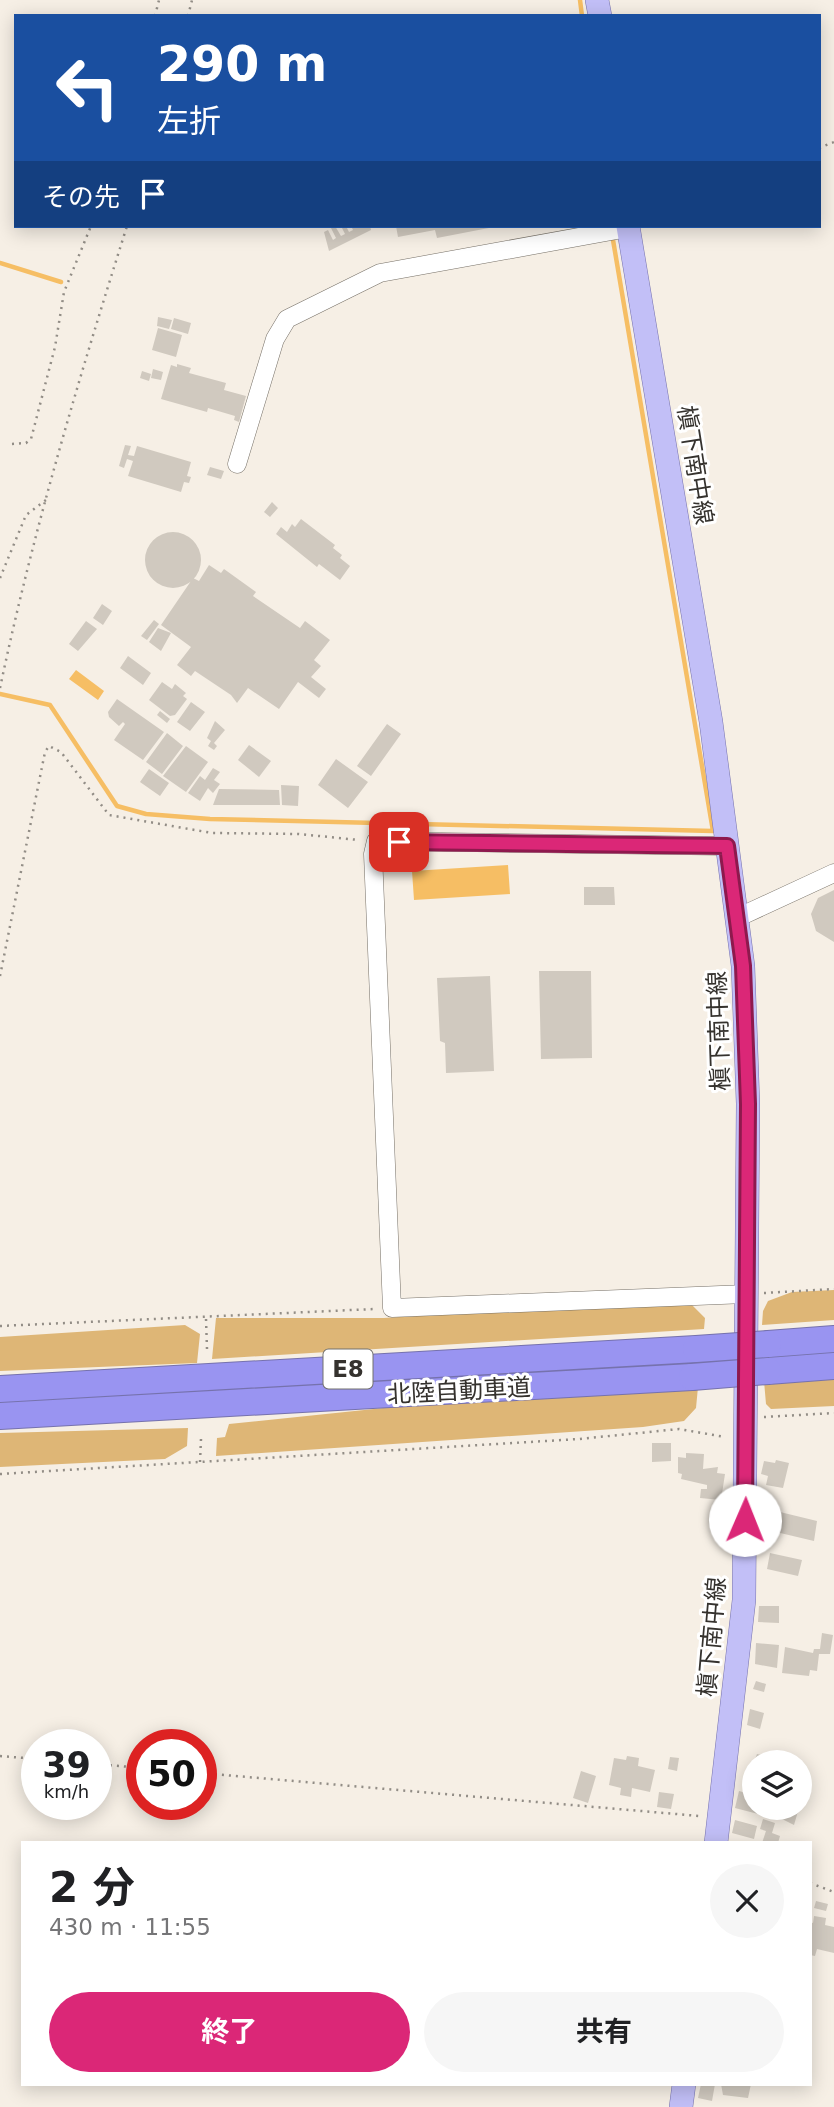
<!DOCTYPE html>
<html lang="ja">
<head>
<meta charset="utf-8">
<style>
  body { margin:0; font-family:"DejaVu Sans","Noto Sans JP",sans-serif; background:#f6f6f6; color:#202124; height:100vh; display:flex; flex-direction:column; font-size:26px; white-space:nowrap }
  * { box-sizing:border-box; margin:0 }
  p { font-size:23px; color:#757577 }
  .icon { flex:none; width:38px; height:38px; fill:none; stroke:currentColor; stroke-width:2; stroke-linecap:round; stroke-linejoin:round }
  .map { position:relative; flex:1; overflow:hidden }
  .sheet { position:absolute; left:21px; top:1841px; width:791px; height:245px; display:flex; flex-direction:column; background:#fff; border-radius:0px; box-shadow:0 4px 18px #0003 }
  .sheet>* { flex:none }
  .guide { position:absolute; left:14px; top:14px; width:807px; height:214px; border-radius:0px; box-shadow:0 4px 18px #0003; background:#1a4fa0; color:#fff; overflow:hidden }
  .controls { position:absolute; left:742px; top:1750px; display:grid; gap:14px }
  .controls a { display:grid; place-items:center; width:70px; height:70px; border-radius:50%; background:#fff; box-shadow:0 4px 18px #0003; font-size:35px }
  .speed { position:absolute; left:21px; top:1729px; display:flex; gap:14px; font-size:35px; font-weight:700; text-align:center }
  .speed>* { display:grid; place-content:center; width:91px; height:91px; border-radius:50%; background:#fff; box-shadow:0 4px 18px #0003; line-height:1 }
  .speed small { font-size:18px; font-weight:400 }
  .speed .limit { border:10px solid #d22; background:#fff; color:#111 }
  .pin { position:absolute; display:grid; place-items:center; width:60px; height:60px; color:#fff; margin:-30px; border-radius:14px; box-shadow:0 4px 10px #0006 }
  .me { position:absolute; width:77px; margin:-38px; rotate:1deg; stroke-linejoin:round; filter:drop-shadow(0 0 5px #0008) }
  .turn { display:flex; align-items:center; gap:24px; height:147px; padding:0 28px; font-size:32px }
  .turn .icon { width:91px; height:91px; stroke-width:2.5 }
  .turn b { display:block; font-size:49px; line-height:60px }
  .then { display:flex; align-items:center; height:66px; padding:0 28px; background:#0003; gap:14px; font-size:26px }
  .round { display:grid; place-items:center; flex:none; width:74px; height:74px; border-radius:37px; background:#f6f6f6 }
  .headline { display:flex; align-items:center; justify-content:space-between; height:119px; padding:0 28px }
  h1 { font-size:42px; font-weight:700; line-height:52px }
  .button { display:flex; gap:14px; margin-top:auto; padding:14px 28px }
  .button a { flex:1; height:80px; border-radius:42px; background:#db2777; color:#fff; font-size:28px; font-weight:700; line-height:80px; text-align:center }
  .button a+a { background:#f6f6f6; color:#202124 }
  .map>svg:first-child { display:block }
</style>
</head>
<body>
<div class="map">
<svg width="834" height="2107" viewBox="0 0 834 2107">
  <rect width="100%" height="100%" fill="#f6efe5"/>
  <path fill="#deb676" d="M 834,1290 L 834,1320 L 762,1325 L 763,1311 L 768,1301 L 792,1292 Z
    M 647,1301 L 690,1303 L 705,1318 L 704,1329 L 212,1359 L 216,1318 L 384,1318 Z
    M 185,1325 L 200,1334 L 197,1363 L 0,1371 L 0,1337 Z
    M 834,1376 L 834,1406 L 771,1409 L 766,1404 L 764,1381 Z
    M 698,1387 L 696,1408 L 684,1421 L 643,1427 L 216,1456 L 217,1438 L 225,1437 L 229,1424 L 441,1402 Z
    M 188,1428 L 187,1446 L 165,1459 L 0,1467 L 0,1433 Z"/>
  <path fill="#f6be64" d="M 76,670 L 104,691 L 98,700 L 69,679 Z
    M 508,865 L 510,894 L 414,900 L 412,871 Z"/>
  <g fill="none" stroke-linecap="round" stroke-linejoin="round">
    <path stroke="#f6be64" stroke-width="4.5" d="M 580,0 L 582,16
      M 0,263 L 61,282
      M 0,694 L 50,705 L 117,806 L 146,814 L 210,819 L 713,831 L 612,234"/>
  </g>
  <path fill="#d0c9bf" d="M 330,226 L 335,226 L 341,236 L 345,234 L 341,226 L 346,226 L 349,232 L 353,230 L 351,226 L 358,228 L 370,226 L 371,230 L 329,251 L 324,232 L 328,230 L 333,240 L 336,238 Z
    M 396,226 L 493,226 L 494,227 L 437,238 L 435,230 L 398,237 Z
    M 158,317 L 172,320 L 169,329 L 157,326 Z
    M 174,318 L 191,323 L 188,334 L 171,329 Z
    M 158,328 L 182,335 L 176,357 L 152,350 Z
    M 177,364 L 191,368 L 189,373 L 226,383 L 224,390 L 246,396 L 239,422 L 234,420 L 235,416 L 208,408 L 207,412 L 161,399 L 171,365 L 177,367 Z
    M 153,369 L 163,372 L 161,380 L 151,378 Z
    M 142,371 L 151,374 L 149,381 L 140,378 Z
    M 125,445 L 131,446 L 128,455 L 134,456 L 137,446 L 191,462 L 187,476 L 191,477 L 189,483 L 184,482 L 181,492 L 128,476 L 133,461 L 127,459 L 124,468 L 119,466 Z
    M 210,467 L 224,471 L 221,479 L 207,475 Z
    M 272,502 L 278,508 L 270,517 L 264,512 Z
    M 301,519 L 335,545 L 333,548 L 342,555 L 340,558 L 350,566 L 340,580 L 319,564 L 317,567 L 276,534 L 281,527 L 287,532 L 292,524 L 295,527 Z
    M145 560a28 28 0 1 1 56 0a28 28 0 1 1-56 0Z
    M 209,565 L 221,573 L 224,569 L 256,592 L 253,596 L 300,628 L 305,621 L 330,640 L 314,660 L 321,666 L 311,677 L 326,689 L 319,698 L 298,682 L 279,709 L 248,688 L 237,703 L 231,695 L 195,671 L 191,676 L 177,665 L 191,647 L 161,625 L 193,578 L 199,581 Z
    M 102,604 L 112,611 L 103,625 L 93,618 Z
    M 154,620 L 159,624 L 147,640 L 141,636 Z
    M 86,621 L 97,629 L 78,651 L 69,644 Z
    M 158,628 L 171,633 L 161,651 L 149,642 Z
    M 128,656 L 151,673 L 143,685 L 120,668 Z
    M 162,682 L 172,689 L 175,684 L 186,693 L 183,696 L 187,699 L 175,715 L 170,716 L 149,700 Z
    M 117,699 L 164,732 L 143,760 L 114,740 L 125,724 L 123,722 L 119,726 L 109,717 L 108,712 Z
    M 191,702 L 205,712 L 190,731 L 177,722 Z
    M 160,711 L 170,719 L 167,723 L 157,715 Z
    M 215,721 L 225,730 L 214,743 L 217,746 L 214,750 L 208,746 L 211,741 L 207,738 Z
    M 387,724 L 401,734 L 371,776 L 357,766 Z
    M 167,733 L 183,746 L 162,774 L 146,762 Z
    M 249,745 L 271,761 L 259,777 L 238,760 Z
    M 186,746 L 208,762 L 186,792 L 163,776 Z
    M 336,759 L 368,782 L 348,808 L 318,785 Z
    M 213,768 L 220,772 L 214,780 L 220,784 L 213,793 L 208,788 L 200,801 L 188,793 L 200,776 L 205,780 Z
    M 149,769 L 169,783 L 160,796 L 140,782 Z
    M 281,785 L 299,786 L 298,806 L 282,805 Z
    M 219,789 L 279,790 L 280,805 L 213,805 Z
    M 584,887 L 614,887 L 615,905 L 584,905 Z
    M 834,890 L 834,942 L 816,931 L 811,914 L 818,898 Z
    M 539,971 L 591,971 L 592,1058 L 541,1059 Z
    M 490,976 L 494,1071 L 446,1073 L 445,1043 L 440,1041 L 437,978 Z
    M 652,1443 L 671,1443 L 671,1461 L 652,1462 Z
    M 686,1453 L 704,1454 L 703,1469 L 718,1467 L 717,1473 L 725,1474 L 721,1500 L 700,1498 L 701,1489 L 707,1489 L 707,1485 L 681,1479 L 682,1474 L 678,1473 L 678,1457 L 686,1458 Z
    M 776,1460 L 789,1463 L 783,1488 L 766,1485 L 768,1476 L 761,1474 L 764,1461 L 775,1463 Z
    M 764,1505 L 777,1508 L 771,1535 L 758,1532 Z
    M 780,1512 L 817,1521 L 814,1541 L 776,1532 Z
    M 770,1553 L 802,1560 L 798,1576 L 767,1569 Z
    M 759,1606 L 779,1606 L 779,1623 L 758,1622 Z
    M 822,1633 L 833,1635 L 830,1654 L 819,1654 L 817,1671 L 810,1670 L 809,1676 L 782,1673 L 785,1647 L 813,1653 L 814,1649 L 820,1649 Z
    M 756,1643 L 779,1645 L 777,1668 L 755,1664 Z
    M 756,1681 L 766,1684 L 764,1692 L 753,1689 Z
    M 750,1709 L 764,1713 L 760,1729 L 747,1725 Z
    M 757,1754 L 780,1760 L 779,1762 L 754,1762 Z
    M 627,1756 L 639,1758 L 638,1766 L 655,1770 L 650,1792 L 632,1788 L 631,1797 L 620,1795 L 621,1788 L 609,1785 L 614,1758 L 626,1760 Z
    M 670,1757 L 679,1758 L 677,1771 L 668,1769 Z
    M 581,1771 L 596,1776 L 588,1803 L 573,1798 Z
    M 739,1791 L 754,1795 L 754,1808 L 768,1808 L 767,1812 L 762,1815 L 735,1808 Z
    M 659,1792 L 674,1794 L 671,1809 L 657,1807 Z
    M 776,1808 L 799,1808 L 794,1825 L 774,1815 Z
    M 763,1819 L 775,1823 L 772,1833 L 780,1836 L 778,1843 L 762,1843 L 766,1831 L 760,1829 Z
    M 735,1820 L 757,1826 L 754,1839 L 732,1833 Z
    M 816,1901 L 828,1904 L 826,1911 L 814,1908 Z
    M 814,1916 L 826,1918 L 825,1925 L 834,1927 L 834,1953 L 817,1949 L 815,1956 L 810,1955 L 810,1922 L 813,1923 Z
    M 701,2084 L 715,2084 L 712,2101 L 698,2098 Z
    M 721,2084 L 751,2084 L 748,2098 L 723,2095 Z"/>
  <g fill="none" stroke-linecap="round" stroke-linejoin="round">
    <defs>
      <path id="minor" d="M 237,464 L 275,339 L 287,319 L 380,273 L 628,228
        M 727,846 L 376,841 L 373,854 L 392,1308 L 746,1294
        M 739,917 L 834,873"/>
      <path id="major" d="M 597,0 L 600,16
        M 628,226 L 711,722 L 743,966 L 748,1104 L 744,1600 L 716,1843
        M 681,2107 L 684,2084"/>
      <path id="highway" d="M 768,1344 L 834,1339
        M 768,1371 L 834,1366
        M 0,1389 L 696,1349
        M 0,1416 L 692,1377"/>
    </defs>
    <use href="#minor" stroke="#767067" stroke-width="19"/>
    <use href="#major" stroke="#7672ad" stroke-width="24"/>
    <use href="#highway" stroke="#7672ad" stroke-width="28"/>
    <path stroke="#928d86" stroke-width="2.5" stroke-dasharray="2 5" stroke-linecap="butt" d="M 155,16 L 159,0
      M 188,16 L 192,0
      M 819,148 L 834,142
      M 12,444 L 26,443 L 31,439 L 55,347 L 64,292 L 91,226
      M 0,578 L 26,515 L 46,500
      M 0,688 C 33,531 79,378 127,226
      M 0,976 L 45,752 L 49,746 L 61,752 L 109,815 L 212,833 L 299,834 L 359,840
      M 764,1293 L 834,1289
      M 206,1319 L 207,1349
      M 0,1326 L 374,1309
      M 764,1417 L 834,1413
      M 200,1462 L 201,1439
      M 0,1474 L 579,1439 L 679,1429 L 725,1437
      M 0,1756 L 37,1759
      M 96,1764 L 142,1768
      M 201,1773 L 699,1816
      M 810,1883 L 834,1892"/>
    <use href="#minor" stroke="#fff" stroke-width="18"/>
    <use href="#major" stroke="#c2bff7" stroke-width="23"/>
    <use href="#highway" stroke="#9994f1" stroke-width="26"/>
    <defs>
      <path id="highway-bridge" d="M 696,1349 L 768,1344
        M 692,1377 L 768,1371"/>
    </defs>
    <use href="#highway-bridge" stroke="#7672ad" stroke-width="28" stroke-linecap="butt"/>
    <use href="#highway-bridge" stroke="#9994f1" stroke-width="26"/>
  </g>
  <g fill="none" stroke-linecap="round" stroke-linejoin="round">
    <defs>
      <path id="route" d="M 399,842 L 727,846 L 743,966 L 748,1104 L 745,1520"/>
    </defs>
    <use href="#route" stroke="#8e194d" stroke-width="18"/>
    <use href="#route" stroke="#db2777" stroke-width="12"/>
  </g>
  <g text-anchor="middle" stroke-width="6" stroke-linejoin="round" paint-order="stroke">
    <rect fill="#fff" stroke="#72706d" stroke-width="2" x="323.5" y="1349.5" width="49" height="39" rx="5"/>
    <g font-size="23" font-weight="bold" fill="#35322e">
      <text x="348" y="1377">E8</text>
    </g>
    <g font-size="24" fill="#35322e" stroke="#fff">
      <text transform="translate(695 465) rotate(81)" y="8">槇下南中線</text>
      <text transform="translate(719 1031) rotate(-92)" y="8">槇下南中線</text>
      <text transform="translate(459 1391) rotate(-3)" y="8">北陸自動車道</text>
      <text transform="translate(712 1637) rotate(-85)" y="8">槇下南中線</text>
    </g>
  </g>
</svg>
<div class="controls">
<a><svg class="icon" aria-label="layers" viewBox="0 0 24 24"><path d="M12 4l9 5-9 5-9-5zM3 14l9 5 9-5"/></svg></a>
</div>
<div class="speed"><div>39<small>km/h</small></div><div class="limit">50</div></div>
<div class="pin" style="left:399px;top:842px;background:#d93025"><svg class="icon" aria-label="arrive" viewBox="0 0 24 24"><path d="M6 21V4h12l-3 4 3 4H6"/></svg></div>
<svg class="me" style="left:745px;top:1520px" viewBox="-20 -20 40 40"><circle r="19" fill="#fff"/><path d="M0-13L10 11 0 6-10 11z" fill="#db2777"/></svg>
<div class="guide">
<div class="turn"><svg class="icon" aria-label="left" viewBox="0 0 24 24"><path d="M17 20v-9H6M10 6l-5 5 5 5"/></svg><div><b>290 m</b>左折</div></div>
<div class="then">その先<svg class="icon" aria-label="arrive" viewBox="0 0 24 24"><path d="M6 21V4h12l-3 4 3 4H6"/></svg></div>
</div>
<section class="sheet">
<div class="headline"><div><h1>2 分</h1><p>430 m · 11:55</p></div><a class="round"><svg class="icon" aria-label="close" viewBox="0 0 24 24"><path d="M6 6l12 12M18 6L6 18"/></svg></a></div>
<div class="button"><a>終了</a><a>共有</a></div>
</section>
</div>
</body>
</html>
